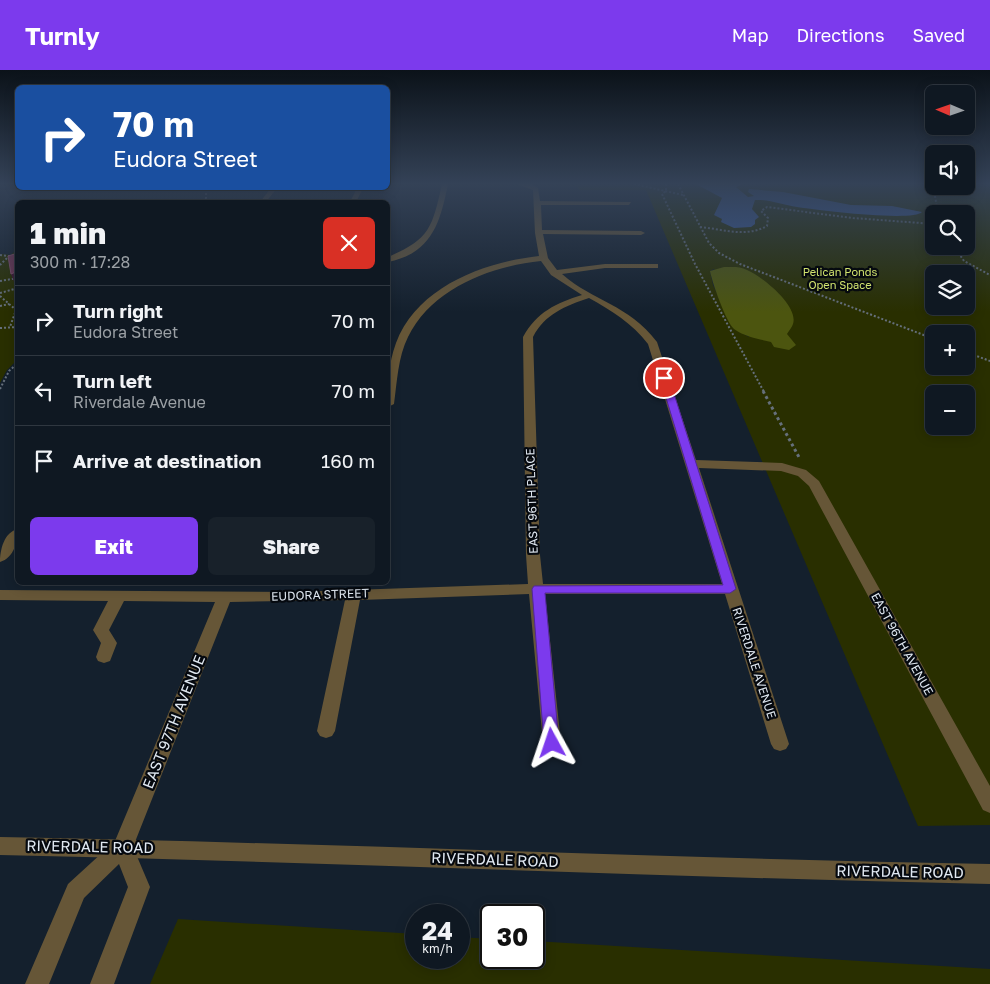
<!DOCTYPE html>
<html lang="en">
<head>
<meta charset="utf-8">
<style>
  body { margin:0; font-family:"Golos Text",sans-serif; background:#18212a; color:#f1f3f6; height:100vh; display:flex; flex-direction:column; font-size:19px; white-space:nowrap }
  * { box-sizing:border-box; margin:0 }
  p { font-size:16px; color:#9ba0a5 }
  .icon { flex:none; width:28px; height:28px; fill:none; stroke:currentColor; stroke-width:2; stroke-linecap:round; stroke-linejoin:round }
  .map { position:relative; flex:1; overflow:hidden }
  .panel { position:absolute; left:15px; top:130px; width:375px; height:385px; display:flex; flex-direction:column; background:#0f1822; border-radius:8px; box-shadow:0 2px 12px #0003,0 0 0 1px #2f3740 }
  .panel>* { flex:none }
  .hud { position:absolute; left:15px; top:15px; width:375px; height:105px; border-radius:8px; box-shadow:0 2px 12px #0003,0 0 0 1px #2f3740; background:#1a4fa0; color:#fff; overflow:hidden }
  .needle { width:32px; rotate:272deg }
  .buttons { position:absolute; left:925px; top:15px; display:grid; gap:10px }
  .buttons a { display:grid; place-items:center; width:50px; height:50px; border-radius:8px; background:#0f1822; box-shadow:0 2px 12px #0003,0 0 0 1px #2f3740; font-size:25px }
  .speed { position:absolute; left:405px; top:834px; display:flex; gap:10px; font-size:25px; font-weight:700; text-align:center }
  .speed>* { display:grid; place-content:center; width:65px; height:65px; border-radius:50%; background:#0f1822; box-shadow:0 2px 12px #0003,0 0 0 1px #2f3740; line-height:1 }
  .speed small { font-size:12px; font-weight:400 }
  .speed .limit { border:2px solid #111; border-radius:8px; background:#fff; color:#111 }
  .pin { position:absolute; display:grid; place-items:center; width:42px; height:42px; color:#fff; margin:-21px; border:2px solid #fff; border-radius:50%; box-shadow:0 1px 5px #0007 }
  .me { position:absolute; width:55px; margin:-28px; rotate:355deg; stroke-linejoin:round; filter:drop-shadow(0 0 4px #0008) }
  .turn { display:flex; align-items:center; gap:18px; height:105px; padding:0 15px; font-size:22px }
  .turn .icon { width:65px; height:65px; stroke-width:2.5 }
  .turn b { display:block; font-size:35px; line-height:42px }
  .round { display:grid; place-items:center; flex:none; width:52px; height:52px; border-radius:8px; background:#18212a }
  .overview { display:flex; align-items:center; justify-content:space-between; height:85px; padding:0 15px }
  h1 { font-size:30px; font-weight:800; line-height:38px }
  .cta { display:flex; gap:10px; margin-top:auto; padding:10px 15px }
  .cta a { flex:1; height:58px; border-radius:8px; background:#7c3aed; color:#fff; font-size:20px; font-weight:800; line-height:58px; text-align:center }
  .cta a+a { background:#18212a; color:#f1f3f6 }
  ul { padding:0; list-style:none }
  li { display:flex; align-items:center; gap:15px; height:70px; padding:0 15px; border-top:1px solid #2f3740 }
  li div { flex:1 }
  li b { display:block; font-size:19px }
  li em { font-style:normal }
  header { display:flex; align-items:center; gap:30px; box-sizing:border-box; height:70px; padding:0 25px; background:#7c3aed; color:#fff }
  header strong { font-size:24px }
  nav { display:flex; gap:28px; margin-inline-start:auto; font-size:18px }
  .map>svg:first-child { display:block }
</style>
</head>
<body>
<header>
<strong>Turnly</strong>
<nav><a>Map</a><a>Directions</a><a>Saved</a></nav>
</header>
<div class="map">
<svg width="990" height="914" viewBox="0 0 990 914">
  <rect width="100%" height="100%" fill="#14202d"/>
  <path fill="#292f00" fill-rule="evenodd" d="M 573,114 L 934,114 L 934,116 L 966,116 L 966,114 L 990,114 L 990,755 L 918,756 L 646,120 L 580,120 ZM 934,144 L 966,144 L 966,176 L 934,176 ZM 714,199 L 749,267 L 733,258 L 713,215 L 710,201 ZM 934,204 L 966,204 L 966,236 L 934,236 ZM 934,264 L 966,264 L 966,296 L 934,296 ZM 934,324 L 966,324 L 966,356 L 934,356 Z
    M 17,179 L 17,290 L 7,300 L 0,313 L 0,184 L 11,185 Z
    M 178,849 L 416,864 L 416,888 L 459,888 L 459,867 L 491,869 L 491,888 L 534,888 L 534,871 L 990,899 L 990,914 L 150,914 Z"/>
  <path fill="#4c550f" d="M 724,197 C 732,197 740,196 747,200 C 762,206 799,236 793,254 C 792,257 789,261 787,264 L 796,275 L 789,280 L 774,277 L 771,272 C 759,269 745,267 734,259 C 726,252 712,212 710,201 Z"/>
  <path fill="#3d5ea0" d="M 696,114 L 743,114 L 736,117 L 748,127 L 754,126 L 748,122 L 749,119 L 783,122 L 851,135 L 892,136 L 922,142 C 913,152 816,140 797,137 C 783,135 768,129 755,130 L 752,139 L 759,147 L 755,150 L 755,154 L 751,157 L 734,158 L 721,152 L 722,149 L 714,145 L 722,128 Z"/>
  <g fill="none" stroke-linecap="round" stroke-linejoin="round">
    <path stroke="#66707c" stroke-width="2" stroke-dasharray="2 2" stroke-linecap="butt" d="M 634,114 L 683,125
      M 666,114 L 666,121 L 662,124 L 695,194 L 764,322
      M 678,114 L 709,173 L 719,183 L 740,194 L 934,269
      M 933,114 L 938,144
      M 203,132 L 206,128 L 206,118
      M 700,157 C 723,159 745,168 767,156 L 768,148 L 761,141 L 767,137 L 853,148 L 934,154
      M 954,176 L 964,191 L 990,205
      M 0,185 L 9,186 L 0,195
      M 0,211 L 18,208
      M 0,223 L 18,218
      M 0,226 L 16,240 L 10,257
      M 0,236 L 9,234
      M 0,258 L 18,257
      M 966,282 L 990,291
      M 0,319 L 9,301 L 18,293"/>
    <path stroke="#66707c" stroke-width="3" stroke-dasharray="3 3" stroke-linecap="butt" d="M 763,321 L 800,389"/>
    <path fill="#665637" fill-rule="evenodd" d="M 442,114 L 448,114 C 440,153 432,183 388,192 L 388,187 C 430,169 432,158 442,114 Z
      M 516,114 L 532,114 L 538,118 L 540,131 L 631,132 L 629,135 L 541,135 L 542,160 L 641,161 L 645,163 L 641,165 L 543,164 L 548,188 L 557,200 L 605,194 L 658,194 L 658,198 L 605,198 L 562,204 C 594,232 628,234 657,272 L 696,390 L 782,393 L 806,400 L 819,411 L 990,716 L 990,743 L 983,740 L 809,416 L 798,406 L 781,401 L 699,398 L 789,674 L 786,679 L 780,681 L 774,679 L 771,674 L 725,524 L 545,524 L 561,673 L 558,678 L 552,680 L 546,678 L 543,673 L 529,524 L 360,530 L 335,661 L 332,666 L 326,668 L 320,666 L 317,661 L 345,530 L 230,532 L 133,777 L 150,817 L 114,914 L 90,914 L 128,817 L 119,794 L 84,828 L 49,914 L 25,914 L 68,814 L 115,771 L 215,532 L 124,531 L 109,560 L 117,573 L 110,591 L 104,593 L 98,591 L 96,587 L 101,573 L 93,560 L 108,531 L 0,530 L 0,520 L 294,522 L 528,514 L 526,485 L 523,267 C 537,242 556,233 582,225 L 551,205 L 541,191 C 491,196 432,218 408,267 C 398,287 397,312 394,334 L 388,337 C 388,315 388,294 396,273 C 417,217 484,192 539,186 L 535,163 L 533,120 ZM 589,228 C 612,241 632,253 648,274 L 722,514 L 543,514 L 540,485 L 533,267 C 545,244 565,236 589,228 Z
      M 271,118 L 277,118 L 266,132 L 260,132 Z
      M 357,118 L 363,118 L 356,132 L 350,132 Z
      M 18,459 C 18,471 14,488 0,492 C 0,480 4,462 18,459 Z"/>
    <path fill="#665637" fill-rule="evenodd" d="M 0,767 C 330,773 660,788 990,794 L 990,814 C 660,807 330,792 0,785 Z"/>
  </g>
  <path fill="#3f1632" d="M 18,201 L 18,213 L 15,214 L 11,204 Z"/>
  <path fill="#723555" stroke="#84516d" d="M 18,183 L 18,201 L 11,204 L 8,186 Z"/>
  <linearGradient id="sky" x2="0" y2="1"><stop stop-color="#0b1219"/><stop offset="0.47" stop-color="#344257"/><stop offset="1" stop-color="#344257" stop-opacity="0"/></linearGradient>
  <rect width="990" height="242" fill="url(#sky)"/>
  <path fill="#7c3aed" stroke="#51269a" d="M 661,307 L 669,308 L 736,519 L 730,523 L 545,523 L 559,673 L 557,677 L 552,679 L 547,677 L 544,673 L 532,519 L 534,516 L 723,515 L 660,308 Z"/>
  <g text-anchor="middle" stroke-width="4.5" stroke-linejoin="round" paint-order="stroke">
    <g font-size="11" fill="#d0e26e" stroke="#05090f">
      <text x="840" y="206">Pelican Ponds<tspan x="840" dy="13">Open Space</tspan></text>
    </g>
    <g font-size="12" fill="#e0e8f1" stroke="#05090f">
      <text transform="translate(532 431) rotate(-92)" y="4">EAST 96TH PLACE</text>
      <text transform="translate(320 525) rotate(-2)" y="4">EUDORA STREET</text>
      <text transform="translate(902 574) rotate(61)" y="4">EAST 96TH AVENUE</text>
      <text transform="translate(754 593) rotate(72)" y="4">RIVERDALE AVENUE</text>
    </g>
    <g font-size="15" fill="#e0e8f1" stroke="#05090f">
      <text transform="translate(174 652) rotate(-68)" y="5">EAST 97TH AVENUE</text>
      <text transform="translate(90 777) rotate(1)" y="5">RIVERDALE ROAD</text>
      <text transform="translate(495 790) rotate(2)" y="5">RIVERDALE ROAD</text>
      <text transform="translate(900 802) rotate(1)" y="5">RIVERDALE ROAD</text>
    </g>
  </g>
</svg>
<div class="buttons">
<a><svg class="needle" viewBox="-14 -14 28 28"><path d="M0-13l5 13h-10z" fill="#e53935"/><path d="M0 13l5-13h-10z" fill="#9ba0a5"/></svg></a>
<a><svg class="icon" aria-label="sound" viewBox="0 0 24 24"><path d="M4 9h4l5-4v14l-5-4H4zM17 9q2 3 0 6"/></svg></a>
<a><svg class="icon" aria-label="search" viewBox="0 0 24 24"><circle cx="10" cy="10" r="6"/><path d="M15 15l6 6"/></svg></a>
<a><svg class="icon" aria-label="layers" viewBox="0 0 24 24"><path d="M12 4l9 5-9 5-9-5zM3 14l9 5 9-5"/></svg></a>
<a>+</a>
<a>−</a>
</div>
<div class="speed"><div>24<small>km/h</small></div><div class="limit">30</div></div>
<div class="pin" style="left:664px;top:308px;background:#d93025"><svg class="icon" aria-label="arrive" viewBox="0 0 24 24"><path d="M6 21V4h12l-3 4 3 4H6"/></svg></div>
<svg class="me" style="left:552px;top:673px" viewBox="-20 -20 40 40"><path d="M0-17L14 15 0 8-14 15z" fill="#7c3aed" stroke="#fff" stroke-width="4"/></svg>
<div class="hud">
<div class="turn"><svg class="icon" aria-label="right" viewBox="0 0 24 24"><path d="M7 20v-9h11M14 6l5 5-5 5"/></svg><div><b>70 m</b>Eudora Street</div></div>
</div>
<section class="panel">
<div class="overview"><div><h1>1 min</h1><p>300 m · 17:28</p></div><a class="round" style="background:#d93025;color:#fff"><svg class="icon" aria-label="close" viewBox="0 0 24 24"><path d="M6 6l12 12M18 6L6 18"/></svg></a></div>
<ul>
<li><svg class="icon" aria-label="right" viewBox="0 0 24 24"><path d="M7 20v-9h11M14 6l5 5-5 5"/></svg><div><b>Turn right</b><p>Eudora Street</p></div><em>70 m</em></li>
<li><svg class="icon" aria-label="left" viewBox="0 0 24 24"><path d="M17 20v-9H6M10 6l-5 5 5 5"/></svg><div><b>Turn left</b><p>Riverdale Avenue</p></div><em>70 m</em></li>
<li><svg class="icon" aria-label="arrive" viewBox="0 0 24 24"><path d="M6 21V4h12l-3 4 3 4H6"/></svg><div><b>Arrive at destination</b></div><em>160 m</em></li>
</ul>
<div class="cta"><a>Exit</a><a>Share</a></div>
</section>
</div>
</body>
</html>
